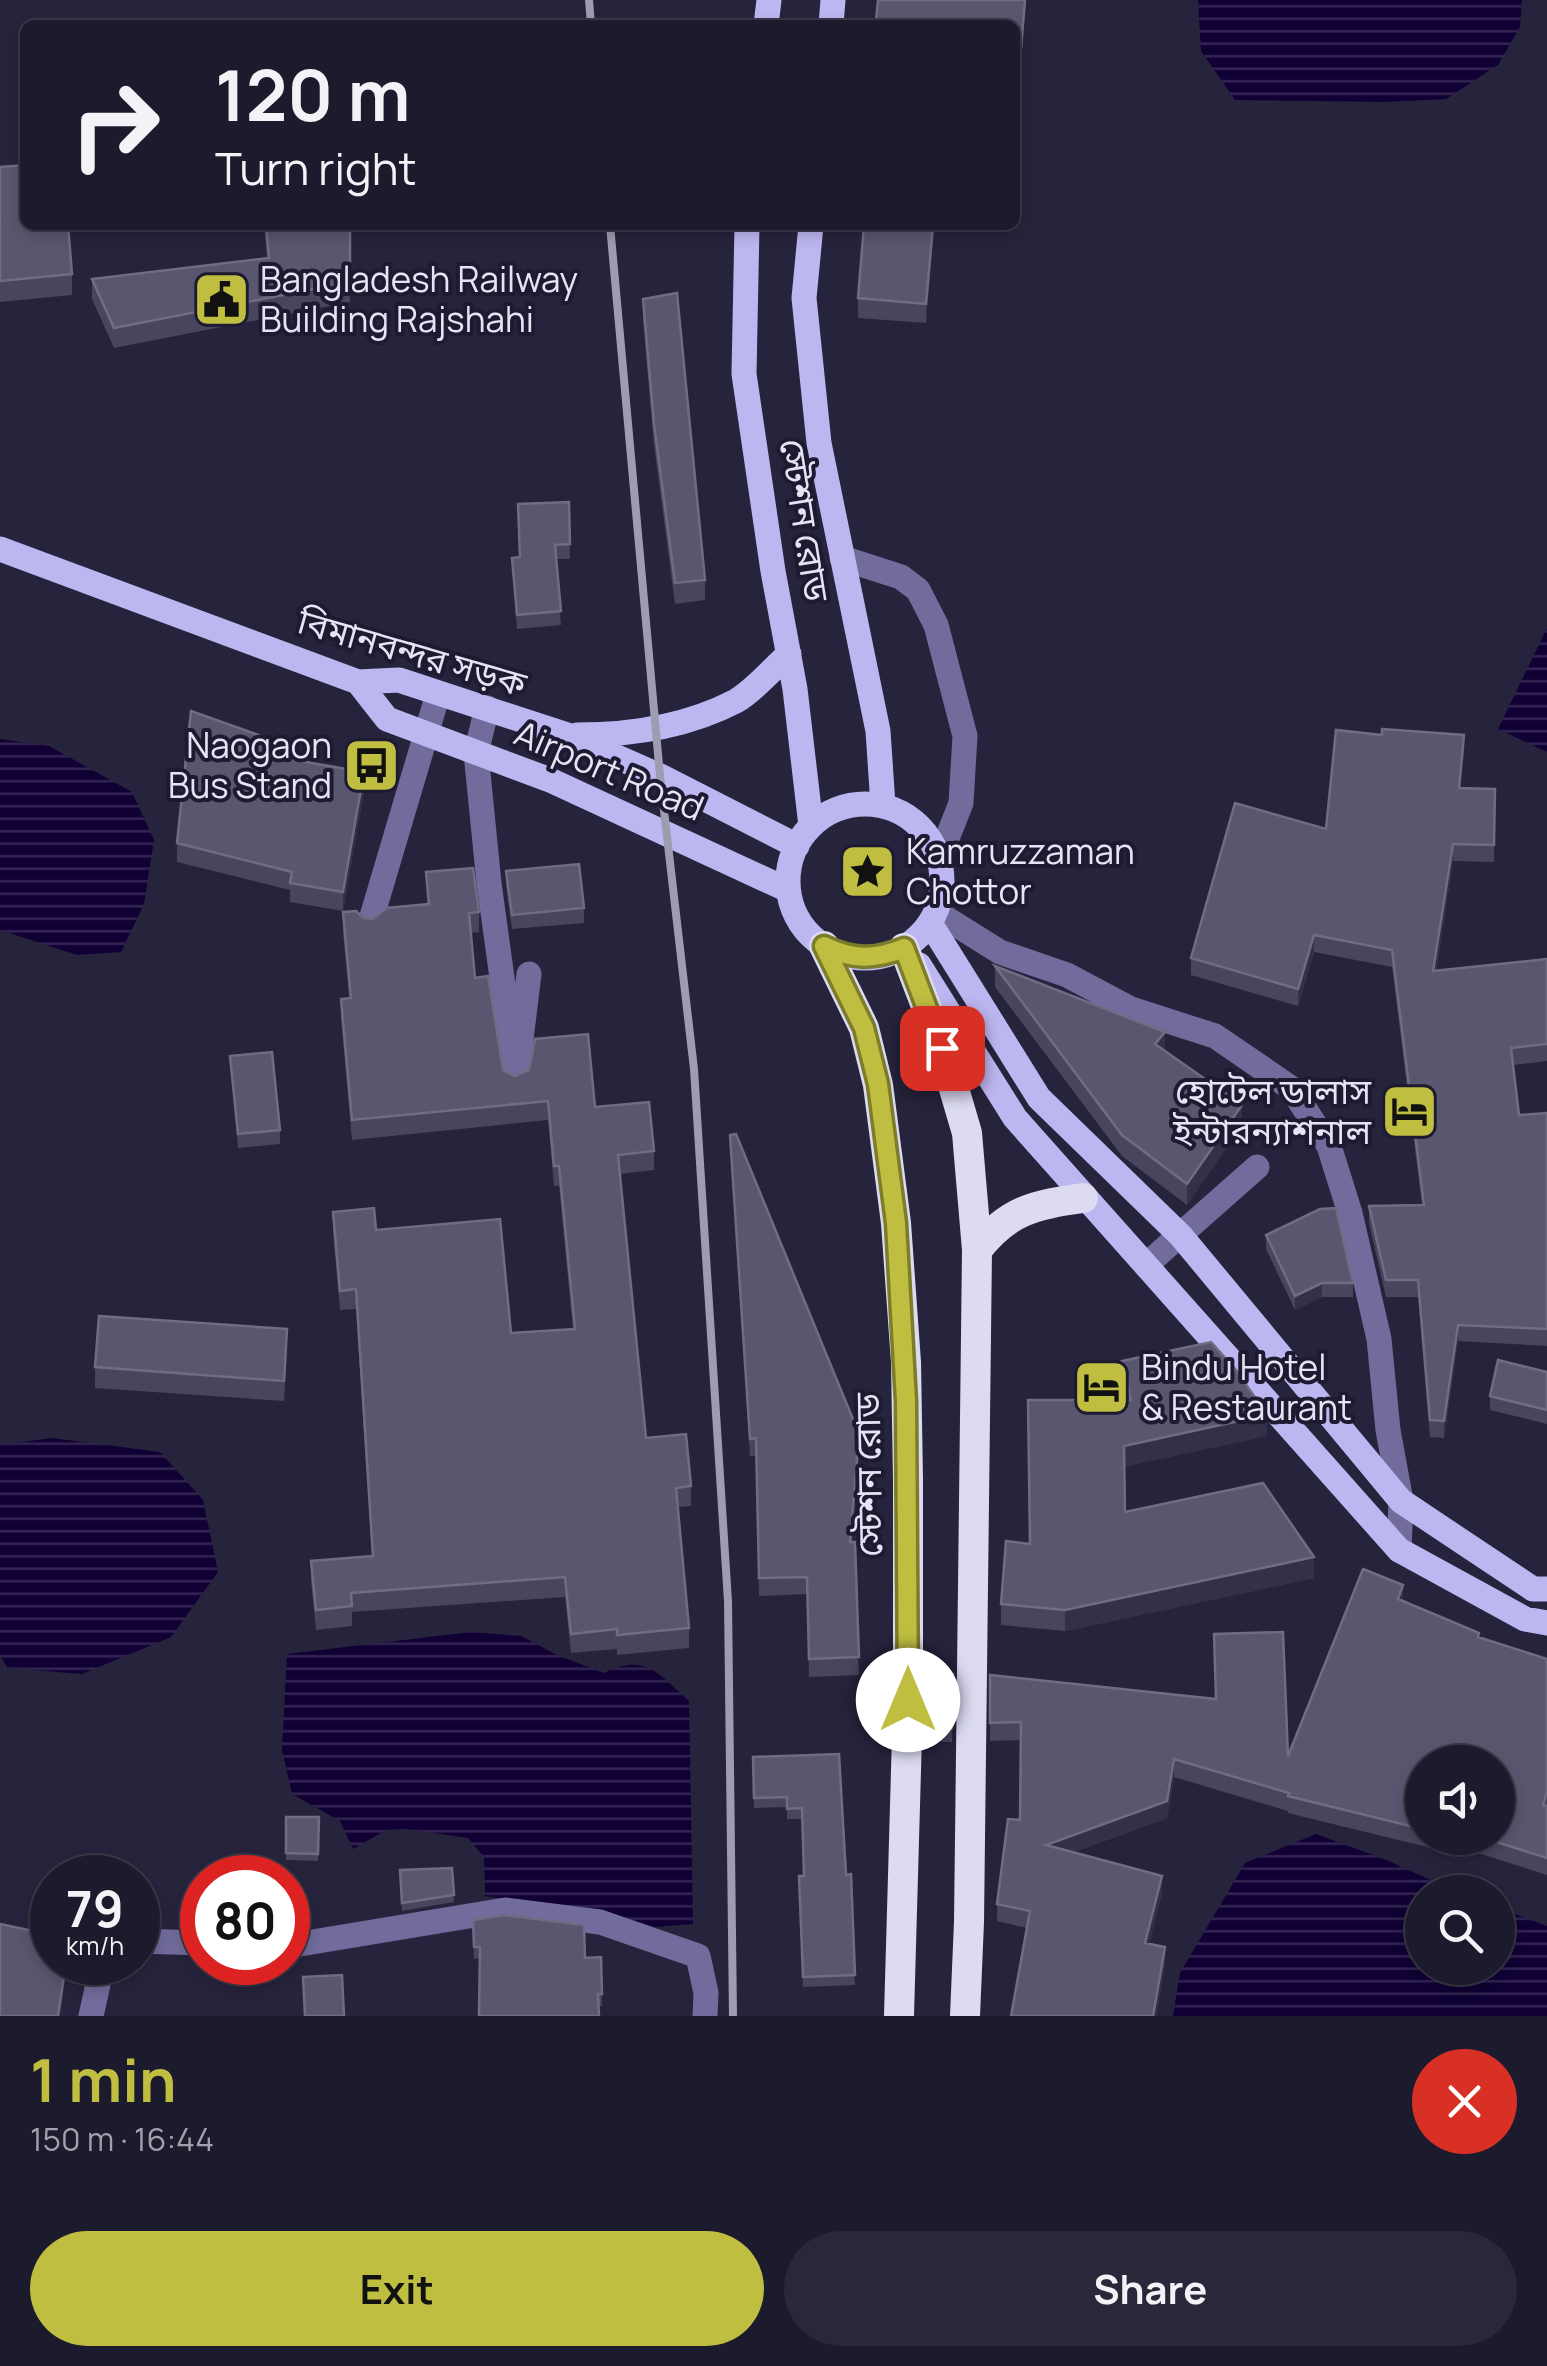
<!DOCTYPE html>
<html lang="en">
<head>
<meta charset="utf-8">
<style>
  body { margin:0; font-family:Manrope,"Noto Sans Bengali",sans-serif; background:#292739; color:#f1f3f6; height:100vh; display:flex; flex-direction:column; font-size:38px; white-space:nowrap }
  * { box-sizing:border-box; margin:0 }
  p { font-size:32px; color:#a0a1aa }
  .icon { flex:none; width:55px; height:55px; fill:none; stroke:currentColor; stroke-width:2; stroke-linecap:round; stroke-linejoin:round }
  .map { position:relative; height:2016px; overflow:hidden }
  .side { display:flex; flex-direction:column; background:#1c1a2d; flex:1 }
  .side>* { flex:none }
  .guide { position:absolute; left:20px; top:20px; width:1000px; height:210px; border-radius:15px; box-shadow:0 5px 15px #0003,0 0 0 2px #3a3849; background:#1c1a2d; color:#f1f3f6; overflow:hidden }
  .buttons { position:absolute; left:1405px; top:1745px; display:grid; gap:20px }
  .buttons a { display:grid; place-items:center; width:110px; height:110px; border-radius:50%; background:#1c1a2d; box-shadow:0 5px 15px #0003,0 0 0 2px #3a3849; font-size:50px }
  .speed { position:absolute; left:30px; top:1855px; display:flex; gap:20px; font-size:50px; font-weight:700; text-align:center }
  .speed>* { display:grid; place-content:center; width:130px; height:130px; border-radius:50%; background:#1c1a2d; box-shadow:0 5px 15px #0003,0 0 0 2px #3a3849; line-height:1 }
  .speed small { font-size:25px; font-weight:400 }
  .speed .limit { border:15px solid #d22; background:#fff; color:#111 }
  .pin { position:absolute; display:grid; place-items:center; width:85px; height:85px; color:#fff; margin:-42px; border-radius:20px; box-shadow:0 5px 15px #0006 }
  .me { position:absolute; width:110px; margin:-55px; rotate:0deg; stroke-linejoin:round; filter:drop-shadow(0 0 8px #0008) }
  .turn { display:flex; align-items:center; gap:35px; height:210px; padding:0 30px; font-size:45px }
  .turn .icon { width:130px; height:130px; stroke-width:2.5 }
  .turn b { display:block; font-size:70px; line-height:85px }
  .round { display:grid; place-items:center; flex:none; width:105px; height:105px; border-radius:52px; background:#292739 }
  .headline { display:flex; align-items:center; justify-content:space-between; height:170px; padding:0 30px }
  h1 { font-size:60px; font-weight:700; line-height:75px; color:#bfbe41 }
  .primary-button { display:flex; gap:20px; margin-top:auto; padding:20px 30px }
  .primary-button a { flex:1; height:115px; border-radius:60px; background:#bfbe41; color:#111; font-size:40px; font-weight:700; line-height:115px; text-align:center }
  .primary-button a+a { background:#292739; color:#f1f3f6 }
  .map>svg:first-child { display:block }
</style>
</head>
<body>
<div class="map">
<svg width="1547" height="2016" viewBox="0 0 1547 2016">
  <defs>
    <pattern id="water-rules" width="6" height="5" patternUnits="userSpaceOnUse" patternTransform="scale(2.5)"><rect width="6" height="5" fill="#100034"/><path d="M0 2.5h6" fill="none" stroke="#332552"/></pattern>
  </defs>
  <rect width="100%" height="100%" fill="#26233c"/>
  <path fill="url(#water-rules)" d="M 1198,0 L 1522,0 L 1520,27 L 1498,65 L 1446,99 L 1385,102 L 1235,100 L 1201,51 Z
    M 1547,628 L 1547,752 L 1498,729 Z
    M 0,739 L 49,746 L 132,792 L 154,840 L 144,904 L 121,952 L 77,955 L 0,930 Z
    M 52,1438 L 160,1452 L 203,1500 L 218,1572 L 171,1637 L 82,1674 L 8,1668 L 0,1656 L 0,1445 Z
    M 471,1632 L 521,1636 L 557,1655 L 604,1673 C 645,1652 659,1674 689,1701 L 693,1924 L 655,1927 L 609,1913 L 485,1896 L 484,1857 L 468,1838 L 406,1829 L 386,1830 L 353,1849 L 340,1821 L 292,1794 L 282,1750 L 287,1654 Z
    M 1316,1834 L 1384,1859 L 1457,1892 L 1422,1892 L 1422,1968 L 1498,1968 L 1498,1908 L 1547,1926 L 1547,2016 L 1173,2016 L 1180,1973 L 1245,1863 Z"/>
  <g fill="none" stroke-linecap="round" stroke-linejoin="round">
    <path stroke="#716c9b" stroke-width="25" d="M 842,558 L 901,577 L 918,590 L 936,625 L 965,736 L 961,803 L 939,859
      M 487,708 L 476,753 L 489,883 L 516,1080 L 529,974
      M 936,912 L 1000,952 L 1067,975 L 1131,1009 L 1215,1036 L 1291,1088 L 1329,1146 L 1350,1213 L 1379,1339 L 1388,1430 L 1401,1501 L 1399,1550
      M 370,923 L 438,694
      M 1146,1265 L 1257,1167
      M 138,1941 L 202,1943
      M 288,1946 L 505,1910 L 600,1922 L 698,1956 L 706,1993 L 705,2016
      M 91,2016 L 103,1962"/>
    <path stroke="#bdb7f1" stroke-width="25" d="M 766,25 L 769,0
      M 831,25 L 833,0
      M 747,225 L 744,374 L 773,571 L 795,689 L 811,826
      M 811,225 L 804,298 L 819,443 L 878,731 L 883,805
      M 0,549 L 358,682 L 399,680 L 567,735 L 660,776 L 797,846
      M 358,682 L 387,719 L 550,780 L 788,890
      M 577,735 C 630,735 688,726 736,701 C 755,690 773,668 789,654
      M788 881a77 77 0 1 1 154 0a77 77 0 1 1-154 0Z
      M 930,923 L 1039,1098 L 1181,1236 L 1401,1501 L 1533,1589 L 1547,1589
      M 919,965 L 1015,1118 L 1399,1550 L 1525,1619 L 1547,1623"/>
    <path stroke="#dcdbf2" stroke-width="30" d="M 824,946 L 864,1028 L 878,1085 L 896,1223 L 906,1362 L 908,1480 L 908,1700 L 899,2016
      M 904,948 L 942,1048 L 967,1133 L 977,1250 L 969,1922 L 965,2016
      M 977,1250 C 1008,1210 1034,1205 1083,1198"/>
    <path stroke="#9e9cb0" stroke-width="8" d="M 589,0 L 591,25
      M 610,225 L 660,776 L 694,1069 L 728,1601 L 733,2016"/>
  </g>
  <path fill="#48455e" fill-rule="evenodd" d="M 878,0 L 1026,0 L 1015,139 L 1015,25 L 876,25 Z
    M 0,167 L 72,274 L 72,295 L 0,302 Z
    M 264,225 L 359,225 L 350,233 L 350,302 L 114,348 L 92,299 L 92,279 L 267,258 Z
    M 864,225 L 934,225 L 926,323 L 858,318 L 858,298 Z
    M 643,299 L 705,580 L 705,600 L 675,604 L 654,445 L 643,320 Z
    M 569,502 L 570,559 L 556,559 L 561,625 L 517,629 L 512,558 L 520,557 Z
    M 1464,752 L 1460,788 L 1495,789 L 1494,862 L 1453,861 L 1436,971 L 1547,959 L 1547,1061 L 1513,1065 L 1519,1115 L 1547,1113 L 1547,1346 L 1458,1341 L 1444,1438 L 1430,1437 L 1418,1297 L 1386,1297 L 1369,1223 L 1369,1206 L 1422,1205 L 1392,967 L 1314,952 L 1298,1006 L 1191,975 L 1191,958 L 1326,829 Z
    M 284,758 L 364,791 L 343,911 L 290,902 L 290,890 L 177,862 L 177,843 Z
    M 506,871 L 584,908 L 584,923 L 512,929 L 506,885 Z
    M 426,872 L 479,912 L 479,932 L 471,933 L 475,978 L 503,1070 L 595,1107 L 654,1151 L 654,1170 L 620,1174 L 646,1438 L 691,1486 L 691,1506 L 678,1507 L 689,1628 L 689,1648 L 617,1655 L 617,1649 L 571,1653 L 565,1597 L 352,1612 L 352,1626 L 316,1630 L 311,1581 L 311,1561 L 372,1556 L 356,1309 L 340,1310 L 333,1232 L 333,1212 L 376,1230 L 511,1333 L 573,1329 L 559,1186 L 554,1186 L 548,1120 L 352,1140 L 341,1019 L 341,999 L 349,998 L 343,932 L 343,912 L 373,919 L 427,904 Z
    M 995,966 L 1165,1051 L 1242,1125 L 1187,1205 L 1122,1156 L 995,987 Z
    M 230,1056 L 280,1130 L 280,1144 L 238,1148 Z
    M 730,1135 L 859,1451 L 852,1542 L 859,1675 L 809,1677 L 807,1594 L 759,1596 L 756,1456 L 750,1456 Z
    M 1266,1235 L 1353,1283 L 1353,1297 L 1322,1297 L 1295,1310 L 1266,1249 Z
    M 287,1350 L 284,1401 L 95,1388 L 95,1367 Z
    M 1122,1361 L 1267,1436 L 1124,1466 L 1125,1512 L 1314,1578 L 1065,1631 L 1001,1625 L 1001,1604 L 1030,1544 L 1126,1400 L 1122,1382 Z
    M 1547,1372 L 1547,1424 L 1490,1410 L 1490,1396 Z
    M 1403,1602 L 1479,1637 L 1547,1659 L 1547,1875 L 1434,1839 L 1431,1848 L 1288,1813 L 1288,1811 L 1174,1777 L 1167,1818 L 1074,1852 L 1162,1893 L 1149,1944 L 1165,1964 L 1156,2016 L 1011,2016 L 1027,1928 L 997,1921 L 997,1904 L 1020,1820 L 1020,1740 L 990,1741 L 990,1675 L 1288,1756 ZM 1422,1762 L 1498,1838 L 1422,1838 Z
    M 940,1673 L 953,1674 L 952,1742 L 941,1742 Z
    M 839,1754 L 855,1985 L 803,1987 L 799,1876 L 804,1876 L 802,1819 L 787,1819 L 787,1807 L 754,1808 L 753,1757 Z
    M 286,1817 L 319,1817 L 318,1861 L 286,1860 Z
    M 452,1868 L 454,1902 L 402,1911 L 400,1870 Z
    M 473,1920 L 585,1958 L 601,1957 L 602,2006 L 598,2006 L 479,1958 L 474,1959 Z"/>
  <path fill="#33304a" d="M 1025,0 L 1026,0 L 1015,139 L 1015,120 Z
    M 350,225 L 359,225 L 350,234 Z
    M 933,225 L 934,225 L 926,323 L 926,304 Z
    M 1464,735 L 1464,752 L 1459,805 L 1459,788 Z
    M 364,772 L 364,791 L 343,911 L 343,892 Z
    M 1453,844 L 1453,861 L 1433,988 L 1433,971 Z
    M 1314,935 L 1314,952 L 1298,1006 L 1298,989 Z
    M 1165,1032 L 1165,1053 L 1155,1044 Z
    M 1242,1105 L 1242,1125 L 1187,1205 L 1187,1184 Z
    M 1322,1283 L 1322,1297 L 1295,1310 L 1295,1296 Z
    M 1458,1325 L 1458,1341 L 1444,1438 L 1444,1421 Z
    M 1267,1415 L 1267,1436 L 1124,1467 L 1124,1446 Z
    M 859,1434 L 859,1451 L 850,1560 L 850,1542 Z
    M 1314,1557 L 1314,1578 L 1065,1631 L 1065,1610 Z
    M 1403,1585 L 1403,1602 L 1398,1599 Z
    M 1174,1759 L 1174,1777 L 1167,1818 L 1046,1862 L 1046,1845 Z
    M 1162,1876 L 1162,1893 L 1145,1960 L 1145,1943 Z
    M 1165,1947 L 1165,1964 L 1156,2016 L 1153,2016 Z
    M 66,1962 L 68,1962 L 60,2016 L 58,2016 Z"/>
  <path fill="#59566f" stroke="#6f6c84" stroke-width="2.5" d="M 878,0 L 1025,0 L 1015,120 L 1015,25 L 933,25 L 876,20 Z
    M 25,165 L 25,225 L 68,225 L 72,274 L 0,281 L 0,167 Z
    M 266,225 L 350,225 L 350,282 L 114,328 L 92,279 L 269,258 Z
    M 864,225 L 933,225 L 926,304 L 858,298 Z
    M 677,293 L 705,580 L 675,583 L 654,424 L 643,299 Z
    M 569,502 L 570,544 L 555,545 L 561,611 L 517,615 L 512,558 L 520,557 L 518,504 Z
    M 191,711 L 284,744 L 283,758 L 364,772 L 343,892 L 290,883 L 292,872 L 177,843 Z
    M 1382,729 L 1464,735 L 1459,788 L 1495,789 L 1494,845 L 1453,844 L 1433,971 L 1547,959 L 1547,1044 L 1511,1048 L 1519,1115 L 1547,1113 L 1547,1329 L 1458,1325 L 1444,1421 L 1430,1420 L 1418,1280 L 1386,1280 L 1369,1206 L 1424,1205 L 1392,950 L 1314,935 L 1298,989 L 1191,958 L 1235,803 L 1326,829 L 1336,730 L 1382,735 Z
    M 579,864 L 584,908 L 512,915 L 506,871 Z
    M 473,868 L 479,912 L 469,913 L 475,978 L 488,976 L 503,1070 L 515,1076 L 529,1070 L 535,1039 L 588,1034 L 595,1107 L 649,1102 L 654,1151 L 618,1155 L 646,1438 L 686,1434 L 691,1486 L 676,1488 L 689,1628 L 617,1635 L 617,1629 L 571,1634 L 565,1577 L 351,1593 L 352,1606 L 316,1610 L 311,1561 L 373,1556 L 356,1289 L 340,1291 L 333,1212 L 374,1208 L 376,1230 L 500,1219 L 511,1333 L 575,1329 L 559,1166 L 554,1166 L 548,1101 L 352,1120 L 341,999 L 351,998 L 343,912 L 356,911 L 364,918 L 373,919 L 386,908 L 429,904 L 426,872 Z
    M 995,966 L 1165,1032 L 1155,1044 L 1242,1105 L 1187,1184 L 1122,1135 Z
    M 272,1052 L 280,1130 L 238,1134 L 230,1056 Z
    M 736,1134 L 859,1434 L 850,1542 L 855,1542 L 859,1657 L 809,1659 L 807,1577 L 759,1578 L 756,1438 L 750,1439 L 730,1135 Z
    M 1336,1208 L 1353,1283 L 1322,1283 L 1295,1296 L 1266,1235 L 1320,1209 Z
    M 99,1316 L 287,1329 L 284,1381 L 95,1367 Z
    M 1211,1342 L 1236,1370 L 1267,1415 L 1124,1446 L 1125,1512 L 1263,1483 L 1314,1557 L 1065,1610 L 1001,1604 L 1006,1541 L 1030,1544 L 1028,1400 L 1131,1400 L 1122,1361 Z
    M 1498,1360 L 1547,1372 L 1547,1410 L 1490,1396 Z
    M 1363,1569 L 1403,1585 L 1398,1599 L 1479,1633 L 1478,1637 L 1547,1659 L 1547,1791 L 1543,1805 L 1547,1806 L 1547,1858 L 1484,1838 L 1498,1838 L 1498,1762 L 1422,1762 L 1422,1829 L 1288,1796 L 1289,1793 L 1174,1759 L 1167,1801 L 1046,1845 L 1162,1876 L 1145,1943 L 1165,1947 L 1153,2016 L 1011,2016 L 1030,1911 L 997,1904 L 1008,1819 L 1020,1820 L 1021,1722 L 990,1723 L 990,1675 L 1216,1699 L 1214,1634 L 1283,1632 L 1288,1756 Z
    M 940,1673 L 953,1674 L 952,1728 L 941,1728 Z
    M 839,1754 L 846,1875 L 851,1874 L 855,1975 L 803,1977 L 799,1876 L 804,1876 L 802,1808 L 787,1809 L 787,1797 L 754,1798 L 753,1757 Z
    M 286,1817 L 319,1817 L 318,1854 L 286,1853 Z
    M 452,1868 L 454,1895 L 402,1903 L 400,1870 Z
    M 505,1915 L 584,1925 L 585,1958 L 601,1957 L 602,1994 L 598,1994 L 599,2016 L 479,2016 L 480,1947 L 474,1947 L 473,1920 Z
    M 0,1924 L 52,1935 L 52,1962 L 66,1962 L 58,2016 L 0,2016 Z
    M 342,1975 L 344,2016 L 305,2016 L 303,1977 Z"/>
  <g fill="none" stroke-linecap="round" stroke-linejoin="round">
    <defs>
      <path id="route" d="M 908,1700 L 906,1401 L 896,1223 L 878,1084 L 864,1028 L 824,946 C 853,960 874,960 904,948 L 942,1048"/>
    </defs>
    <use href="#route" stroke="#7c7c2a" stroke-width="25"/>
    <use href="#route" stroke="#bfbe41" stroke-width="18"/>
  </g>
  <defs>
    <symbol id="civic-square" viewBox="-11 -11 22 22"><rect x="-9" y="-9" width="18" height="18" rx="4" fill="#bfbe41" stroke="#1d1a31"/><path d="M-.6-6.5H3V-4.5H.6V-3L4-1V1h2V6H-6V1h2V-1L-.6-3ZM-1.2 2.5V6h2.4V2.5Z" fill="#111"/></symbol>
    <symbol id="bus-square" viewBox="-11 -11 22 22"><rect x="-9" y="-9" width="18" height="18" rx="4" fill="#bfbe41" stroke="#1d1a31"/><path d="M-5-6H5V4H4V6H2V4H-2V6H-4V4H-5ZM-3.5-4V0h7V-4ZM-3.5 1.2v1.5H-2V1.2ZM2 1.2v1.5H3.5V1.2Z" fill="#111"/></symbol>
    <symbol id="sight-square" viewBox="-11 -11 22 22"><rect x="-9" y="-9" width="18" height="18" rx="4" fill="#bfbe41" stroke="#1d1a31"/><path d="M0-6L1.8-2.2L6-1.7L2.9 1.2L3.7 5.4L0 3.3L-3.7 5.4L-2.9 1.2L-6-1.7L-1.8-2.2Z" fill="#111"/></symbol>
    <symbol id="hotel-square" viewBox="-11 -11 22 22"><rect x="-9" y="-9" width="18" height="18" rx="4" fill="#bfbe41" stroke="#1d1a31"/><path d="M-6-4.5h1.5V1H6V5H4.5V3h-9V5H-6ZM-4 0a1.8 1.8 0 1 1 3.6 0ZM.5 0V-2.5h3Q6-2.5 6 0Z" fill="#111"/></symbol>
  </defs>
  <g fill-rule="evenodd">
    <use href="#civic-square" x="190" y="268" width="63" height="63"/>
    <use href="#bus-square" x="340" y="734" width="63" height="63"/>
    <use href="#sight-square" x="836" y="840" width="63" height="63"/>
    <use href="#hotel-square" x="1378" y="1080" width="63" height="63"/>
    <use href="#hotel-square" x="1070" y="1356" width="63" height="63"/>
  </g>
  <g text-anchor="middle" stroke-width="8" stroke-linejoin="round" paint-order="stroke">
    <g font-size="35" fill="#e5e4f5" stroke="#1d1a31" text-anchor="start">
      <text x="260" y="292">Bangladesh Railway<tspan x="260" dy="40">Building Rajshahi</tspan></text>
      <text x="332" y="758" text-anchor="end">Naogaon<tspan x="332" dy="40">Bus Stand</tspan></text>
      <text x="906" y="864">Kamruzzaman<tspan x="906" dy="40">Chottor</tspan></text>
      <text x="1371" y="1104" text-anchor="end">হোটেল ডালাস<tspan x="1371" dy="40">ইন্টারন্যাশনাল</tspan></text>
      <text x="1141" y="1380">Bindu Hotel<tspan x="1141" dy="40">&amp; Restaurant</tspan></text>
    </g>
    <g font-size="35" fill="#e5e4f5" stroke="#1d1a31">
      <text transform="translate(804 520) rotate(81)" y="12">স্টেশন রোড</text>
      <text transform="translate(412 653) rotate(16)" y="12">বিমানবন্দর সড়ক</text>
      <text transform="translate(609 771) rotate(23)" y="12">Airport Road</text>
      <text transform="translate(869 1475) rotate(-91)" y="12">স্টেশন রোড</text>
    </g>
  </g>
</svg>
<div class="buttons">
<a><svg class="icon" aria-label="sound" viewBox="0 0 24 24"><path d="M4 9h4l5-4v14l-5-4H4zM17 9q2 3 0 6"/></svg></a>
<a><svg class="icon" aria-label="search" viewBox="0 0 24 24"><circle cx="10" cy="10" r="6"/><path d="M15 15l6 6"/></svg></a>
</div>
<div class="speed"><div>79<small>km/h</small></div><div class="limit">80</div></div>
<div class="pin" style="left:942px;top:1048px;background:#d93025"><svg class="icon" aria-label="arrive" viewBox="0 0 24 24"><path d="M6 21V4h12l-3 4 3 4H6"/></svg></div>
<svg class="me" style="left:908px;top:1700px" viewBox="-20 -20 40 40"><circle r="19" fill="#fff"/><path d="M0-13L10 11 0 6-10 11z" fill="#bfbe41"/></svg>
<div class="guide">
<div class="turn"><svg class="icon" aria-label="right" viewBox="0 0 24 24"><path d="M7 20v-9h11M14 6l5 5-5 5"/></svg><div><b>120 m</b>Turn right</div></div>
</div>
</div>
<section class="side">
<div class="headline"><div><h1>1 min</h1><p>150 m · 16:44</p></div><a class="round" style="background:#d93025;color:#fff"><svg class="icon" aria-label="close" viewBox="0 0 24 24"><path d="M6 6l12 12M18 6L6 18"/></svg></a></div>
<div class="primary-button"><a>Exit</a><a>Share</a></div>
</section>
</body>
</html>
